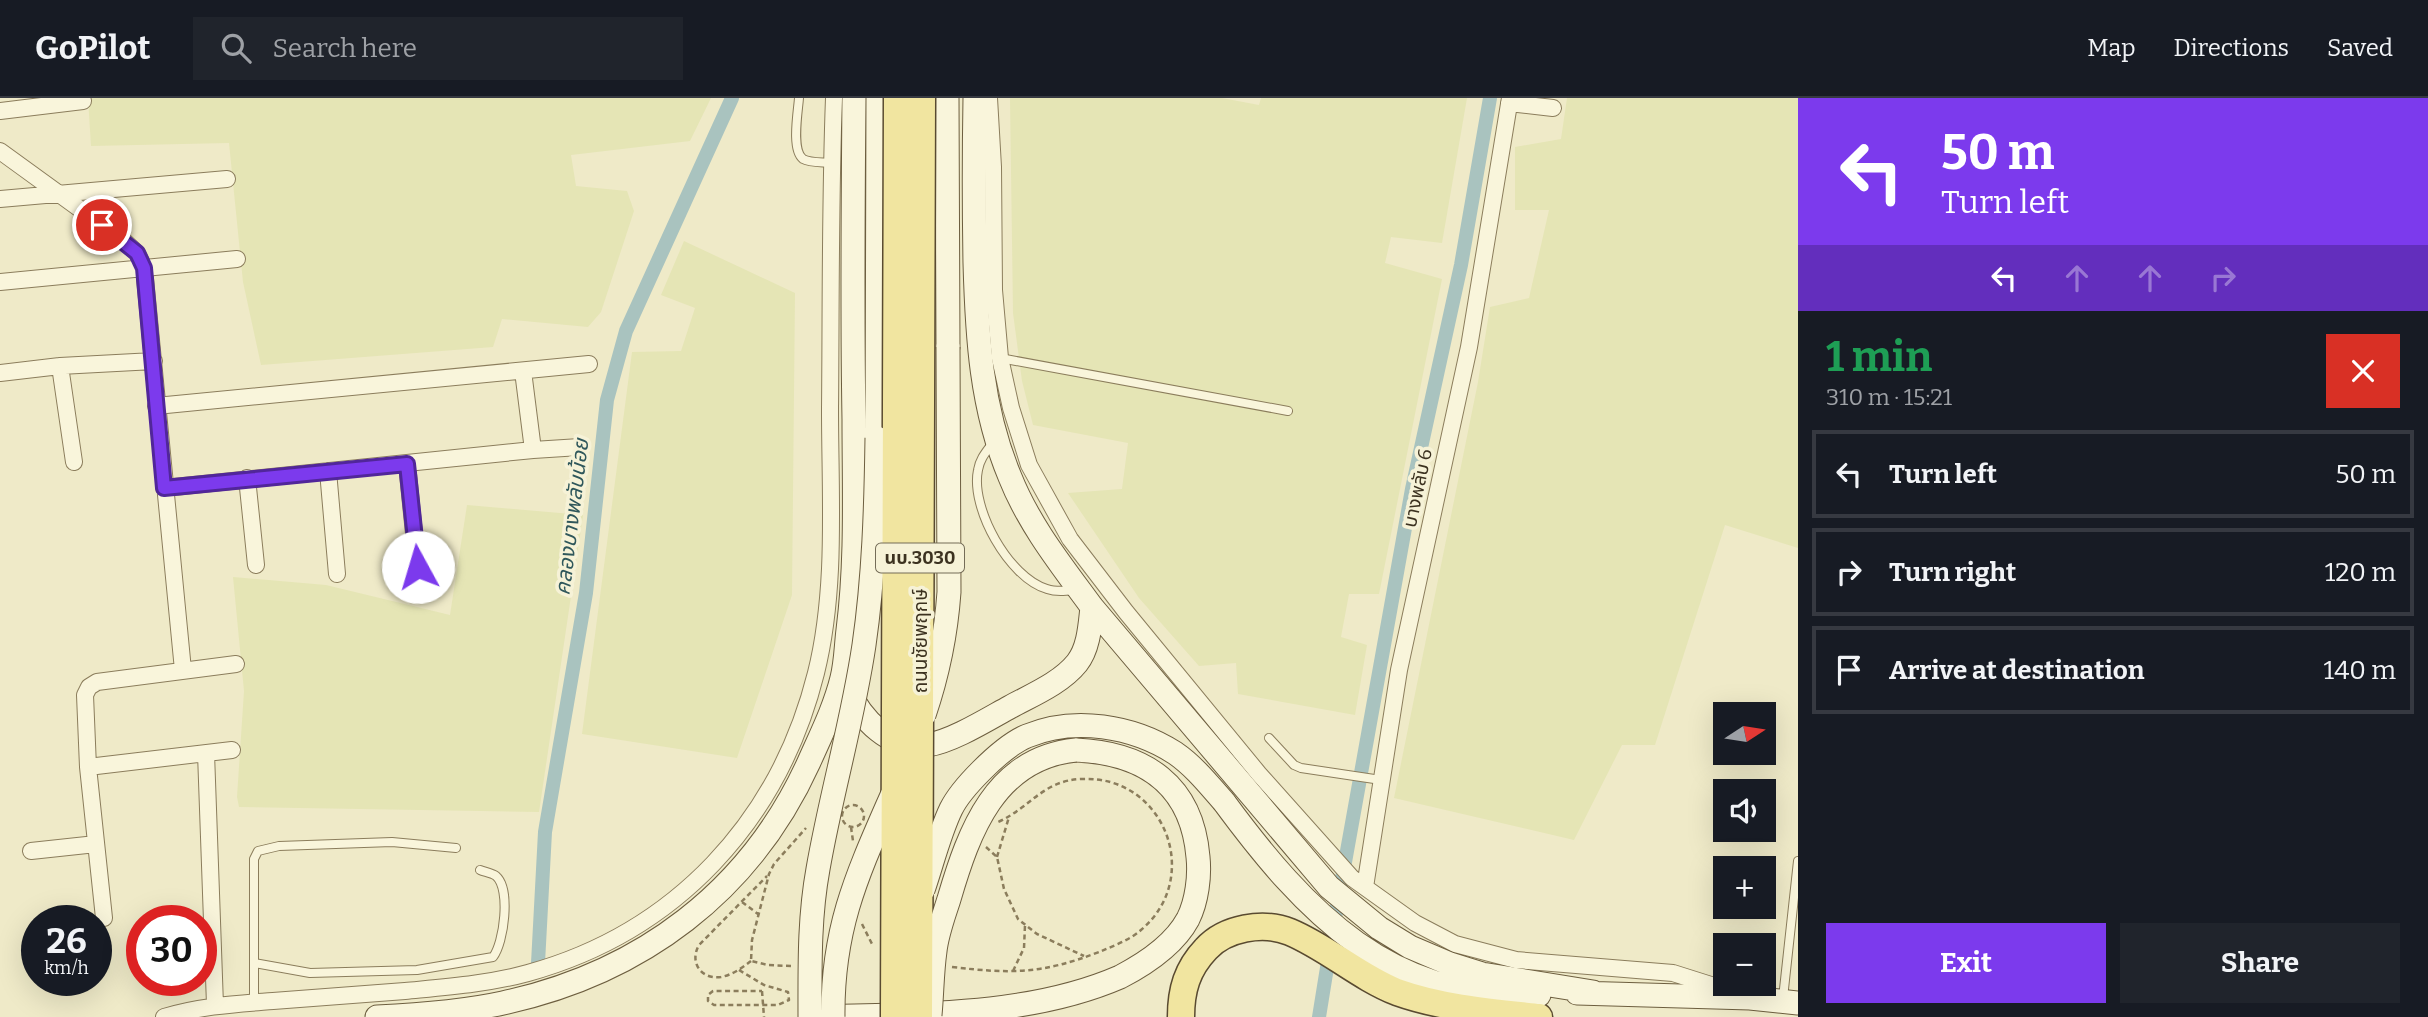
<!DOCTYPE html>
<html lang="en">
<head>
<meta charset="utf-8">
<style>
  body { margin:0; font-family:Bitter,"Noto Sans Thai",serif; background:#20242c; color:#f1f3f6; height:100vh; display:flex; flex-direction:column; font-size:26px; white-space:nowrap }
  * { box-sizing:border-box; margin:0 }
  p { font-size:23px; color:#9ea1a6 }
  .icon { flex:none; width:38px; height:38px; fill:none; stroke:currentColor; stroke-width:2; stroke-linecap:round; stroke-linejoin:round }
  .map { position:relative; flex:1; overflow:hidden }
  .panel { display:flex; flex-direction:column; background:#171b24; width:630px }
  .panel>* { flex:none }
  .top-card { background:#7c3aed; color:#fff; overflow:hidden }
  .needle { width:46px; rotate:78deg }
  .buttons { position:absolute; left:1713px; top:604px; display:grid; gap:14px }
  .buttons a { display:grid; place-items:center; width:63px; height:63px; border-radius:0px; background:#171b24; box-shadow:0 7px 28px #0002; font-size:35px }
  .speed { position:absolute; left:21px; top:807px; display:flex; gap:14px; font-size:35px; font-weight:700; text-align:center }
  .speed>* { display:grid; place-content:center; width:91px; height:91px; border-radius:50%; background:#171b24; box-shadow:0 7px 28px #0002; line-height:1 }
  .speed small { font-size:18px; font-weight:400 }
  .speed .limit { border:10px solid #d22; background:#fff; color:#111 }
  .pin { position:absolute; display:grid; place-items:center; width:60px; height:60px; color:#fff; margin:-30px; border:4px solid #fff; border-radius:50%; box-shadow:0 2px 7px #0007 }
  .me { position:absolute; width:77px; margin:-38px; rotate:354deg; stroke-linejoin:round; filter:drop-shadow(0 0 5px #0008) }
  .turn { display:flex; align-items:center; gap:24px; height:147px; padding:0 28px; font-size:32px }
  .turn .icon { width:91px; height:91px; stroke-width:2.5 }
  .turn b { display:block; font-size:49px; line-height:60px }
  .lanes { display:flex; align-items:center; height:66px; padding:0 28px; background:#0003; justify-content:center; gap:35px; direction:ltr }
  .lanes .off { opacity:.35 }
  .round { display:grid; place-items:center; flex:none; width:74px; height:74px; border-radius:0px; background:#20242c }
  .summary { display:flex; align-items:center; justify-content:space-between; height:119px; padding:0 28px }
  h1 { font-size:42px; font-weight:700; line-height:52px; color:#1e9e55 }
  .cta { display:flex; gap:14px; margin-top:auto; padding:14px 28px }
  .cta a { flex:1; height:80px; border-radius:0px; background:#7c3aed; color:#fff; font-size:28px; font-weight:700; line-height:80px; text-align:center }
  .cta a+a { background:#20242c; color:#f1f3f6 }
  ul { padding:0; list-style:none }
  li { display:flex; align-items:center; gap:21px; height:88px; margin:0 14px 10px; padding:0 14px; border:4px solid #363941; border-radius:0px }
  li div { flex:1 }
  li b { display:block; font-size:26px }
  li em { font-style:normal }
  header { display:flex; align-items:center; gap:42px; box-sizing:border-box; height:98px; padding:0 35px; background:#171b24; border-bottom:2px solid #363941 }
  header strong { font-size:33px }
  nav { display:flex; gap:38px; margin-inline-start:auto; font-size:24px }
  .search { width:490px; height:63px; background:#20242c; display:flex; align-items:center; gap:18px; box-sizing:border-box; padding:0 24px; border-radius:0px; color:#9ea1a6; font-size:26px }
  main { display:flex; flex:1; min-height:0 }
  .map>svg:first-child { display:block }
</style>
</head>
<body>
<header>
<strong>GoPilot</strong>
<div class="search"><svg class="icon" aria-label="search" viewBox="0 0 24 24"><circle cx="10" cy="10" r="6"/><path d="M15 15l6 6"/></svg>Search here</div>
<nav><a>Map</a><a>Directions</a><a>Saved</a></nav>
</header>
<main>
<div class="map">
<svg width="1798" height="919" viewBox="0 0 1798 919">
  <rect width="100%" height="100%" fill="#efeac8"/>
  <path fill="#e5e5b5" d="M 88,0 L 711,0 L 690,43 L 571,57 L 576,88 L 627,93 L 634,113 L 601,214 L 588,229 L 502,221 L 493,249 L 261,267 L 243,184 L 229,45 L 91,48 Z
    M 1010,0 L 1222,0 L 1259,7 L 1261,0 L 1467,0 L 1442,145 L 1391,139 L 1385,165 L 1442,181 L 1379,496 L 1349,496 L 1341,539 L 1367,547 L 1355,617 L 1238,596 L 1236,565 L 1199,568 L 1139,500 L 1068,395 L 1122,391 L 1128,345 L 1033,327 L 1022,283 L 1013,215 Z
    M 1567,0 L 1798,0 L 1798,450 L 1725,427 L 1655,647 L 1622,647 L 1574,742 L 1394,700 L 1478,284 L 1490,209 L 1529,200 L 1549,112 L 1515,112 L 1515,49 L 1561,41 Z
    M 684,143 L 795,195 L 792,497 L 737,660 L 582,636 L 632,254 L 681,253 L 695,210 L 661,197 Z
    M 467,407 L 583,417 L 539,714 L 239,709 L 237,699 L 244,593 L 233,479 L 326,487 L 450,517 Z"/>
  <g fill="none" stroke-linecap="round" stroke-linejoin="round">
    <path stroke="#a9c3bf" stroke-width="14" d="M 1333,831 L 1412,391 L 1461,167 L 1490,0
      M 538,865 L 545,734 L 586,495 L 607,302 L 626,233 L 732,0
      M 1319,919 L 1330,851"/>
    <defs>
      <path id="lane" d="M 799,0 C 798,14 791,52 803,61 C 810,65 823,64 831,65
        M 1000,260 L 1288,313
        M 994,343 C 987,353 980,360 978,372 C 970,410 1009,480 1047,491 C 1056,494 1065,493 1074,492
        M 1269,640 L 1294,667 L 1301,670 L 1381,682
        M 254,865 L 310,875 L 417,872 L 493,859 C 504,845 511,791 496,778 C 492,775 485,774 480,772
        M 1783,900 L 1798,763
        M 254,905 L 254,761 L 258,753 L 279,748 L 392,744 L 456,750"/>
      <path id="street" d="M 989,0 L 993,69 L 994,192 L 1000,260 L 1011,310 L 1029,367 L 1070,441 L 1126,514 L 1259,676 L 1352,780 L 1415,825 L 1455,846 L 1516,862 L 1673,875 L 1733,894
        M 1509,5 L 1553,10
        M 0,13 L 83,3
        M 0,53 L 124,143 L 137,155 L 144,170 L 183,572
        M 0,101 L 227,81
        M 0,184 L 237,161
        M 60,268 L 74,364
        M 523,273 L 533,352
        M 0,275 L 60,268 L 154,263
        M 156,308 L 589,266
        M 407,366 L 420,495
        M 328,373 L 337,476
        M 247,380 L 256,467
        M 164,390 L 533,352 L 580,349
        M 206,655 L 215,907
        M 88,669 L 232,652
        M 31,753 L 96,746
        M 1365,789 L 1399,572 L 1469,249 L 1510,0
        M 104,820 L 88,669 L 85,597 L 89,589 L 97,584 L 236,566
        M 164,919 C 200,908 236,906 273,903 C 317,900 361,896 405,893 C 446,889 488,886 528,875 C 676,834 779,723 816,575 C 837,491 830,398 830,312 C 831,208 830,104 834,0"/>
      <path id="secondary" d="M 947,0 L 948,249
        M 975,0 C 974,55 974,110 975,165 C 977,238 981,310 1010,379 C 1029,427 1062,468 1092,509 L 1329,789 L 1379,830 L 1410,849 L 1450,866 L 1482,876 L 1593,894
        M 877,340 L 878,0
        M 847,590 C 861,621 890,653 928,647 C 953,643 988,621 1010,609 C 1032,597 1061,585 1077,565 C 1089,550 1090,527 1092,509
        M 1224,704 C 1305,814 1392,906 1539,897
        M 1577,895 L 1750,900 L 1798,905
        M 377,919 C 419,917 462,914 503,905 C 641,875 750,794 809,664 C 821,637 835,609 842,580 C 846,564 846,548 848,532 C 857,461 854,392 854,321 C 852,214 853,107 854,0
        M 816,919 C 916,916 1028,919 1120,879 C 1145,866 1174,847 1188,821 C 1197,803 1200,778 1198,759 C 1192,687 1145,655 1076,652"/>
      <path id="primary" d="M 1181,919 C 1181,892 1187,871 1206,851 C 1225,830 1263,823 1290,834 C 1328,850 1359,879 1397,894 C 1442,910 1492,914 1539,919"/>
    </defs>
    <use href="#lane" stroke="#8b7d5c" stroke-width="10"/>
    <use href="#street" stroke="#8b7d5c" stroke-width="18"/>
    <use href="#secondary" stroke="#6d5e3f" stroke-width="25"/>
    <use href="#primary" stroke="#594a30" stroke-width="29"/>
    <path stroke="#8b7d5c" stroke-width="2.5" stroke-dasharray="5 3.5" stroke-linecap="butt" d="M842 718a11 11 0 1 1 22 0a11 11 0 1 1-22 0Z
      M 851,729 L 853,743
      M 986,749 L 997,759 L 1004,791 L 1018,821 L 1037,836 L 1084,858
      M 997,759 L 1009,719
      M 742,804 L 758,816
      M 862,826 L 873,848
      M 751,863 C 742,870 732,877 721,879 C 701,882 689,864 699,847 L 767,778
      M 791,868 L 768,867 L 751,863 L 752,842 L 769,776 L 774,766 L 806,730
      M 952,869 C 1012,876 1042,876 1099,854 C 1113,848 1130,842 1141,832 C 1204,779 1164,677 1082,681 C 1043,682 1030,710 998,724
      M 739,872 L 764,887 L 788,894 L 789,902 L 778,907 L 714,907 L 708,903 L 708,897 L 713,893 L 762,893
      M 1013,873 L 1024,850 L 1025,827"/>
    <use href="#lane" stroke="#f9f5db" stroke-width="8"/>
    <use href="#street" stroke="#f9f5db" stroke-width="16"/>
    <use href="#secondary" stroke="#f9f5db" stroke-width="23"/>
    <use href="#primary" stroke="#f1e5a0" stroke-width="26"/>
    <defs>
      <path id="secondary-bridge" d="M 924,617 C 938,576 946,537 949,494 L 948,249
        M 923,792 C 932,766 939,736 951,711 C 958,697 970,684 981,673 C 994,660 1010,645 1027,638 C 1074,618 1133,628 1175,655 C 1194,668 1209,687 1224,704
        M 930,917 C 932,896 932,874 935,853 C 937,835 944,817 949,801 C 969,733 995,660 1076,652
        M 810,919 C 810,869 809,820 818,771 C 831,696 853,622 864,547 C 874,478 876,409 877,340
        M 833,919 C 832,829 858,775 893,695"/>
      <path id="primary-bridge" d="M 894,919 L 897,0
        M 919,919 L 922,0"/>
    </defs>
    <use href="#secondary-bridge" stroke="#6d5e3f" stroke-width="25" stroke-linecap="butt"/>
    <use href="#primary-bridge" stroke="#594a30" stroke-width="29" stroke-linecap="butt"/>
    <path stroke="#8b7d5c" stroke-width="2.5" stroke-dasharray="5 3.5" stroke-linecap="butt" d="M 762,893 L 764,919"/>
    <use href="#secondary-bridge" stroke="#f9f5db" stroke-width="23"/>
    <use href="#primary-bridge" stroke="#f1e5a0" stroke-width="26"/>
  </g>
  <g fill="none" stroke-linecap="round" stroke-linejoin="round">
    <defs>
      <path id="route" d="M 102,127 L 137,155 L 144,170 L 164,390 L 407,366 L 418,469"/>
    </defs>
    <use href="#route" stroke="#51269a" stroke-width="18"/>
    <use href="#route" stroke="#7c3aed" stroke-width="12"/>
  </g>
  <g text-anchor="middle" stroke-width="7" stroke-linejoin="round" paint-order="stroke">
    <rect fill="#f6f2d7" stroke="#746c57" stroke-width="2" x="876" y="445.5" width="88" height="29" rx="5"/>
    <g font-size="18" font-weight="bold" fill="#3c3220">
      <text x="920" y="466">นบ.3030</text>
    </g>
    <g font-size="19" fill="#3c3220" stroke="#f6f2d7">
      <text transform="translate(1417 390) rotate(-78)" y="7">บางพลับ 6</text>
      <text transform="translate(920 543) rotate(-90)" y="7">ถนนชัยพฤกษ์</text>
    </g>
    <g font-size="21" font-style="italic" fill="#2f575b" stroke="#f6f2d7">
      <text transform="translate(572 419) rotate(-83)" y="7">คลองบางพลับน้อย</text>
    </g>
  </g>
</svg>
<div class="buttons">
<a><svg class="needle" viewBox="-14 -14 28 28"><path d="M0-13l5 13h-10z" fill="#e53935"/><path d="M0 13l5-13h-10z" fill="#9ea1a6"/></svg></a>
<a><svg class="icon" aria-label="sound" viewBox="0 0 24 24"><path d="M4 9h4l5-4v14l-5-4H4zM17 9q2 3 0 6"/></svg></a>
<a>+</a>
<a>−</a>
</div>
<div class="speed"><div>26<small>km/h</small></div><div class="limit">30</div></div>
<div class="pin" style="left:102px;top:127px;background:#d93025"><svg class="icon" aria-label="arrive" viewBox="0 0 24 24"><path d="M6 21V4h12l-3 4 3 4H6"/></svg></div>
<svg class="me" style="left:418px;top:469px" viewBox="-20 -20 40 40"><circle r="19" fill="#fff"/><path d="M0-13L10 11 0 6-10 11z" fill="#7c3aed"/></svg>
</div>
<section class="panel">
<div class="top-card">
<div class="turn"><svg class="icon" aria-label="left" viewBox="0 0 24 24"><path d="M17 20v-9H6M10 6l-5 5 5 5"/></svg><div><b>50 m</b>Turn left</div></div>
<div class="lanes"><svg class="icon" aria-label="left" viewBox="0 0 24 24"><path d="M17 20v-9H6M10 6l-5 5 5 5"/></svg><svg class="icon off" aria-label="ahead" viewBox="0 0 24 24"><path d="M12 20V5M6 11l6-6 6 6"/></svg><svg class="icon off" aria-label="ahead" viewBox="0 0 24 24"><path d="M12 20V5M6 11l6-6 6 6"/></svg><svg class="icon off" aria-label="right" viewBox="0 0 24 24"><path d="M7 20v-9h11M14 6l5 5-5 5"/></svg></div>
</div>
<div class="summary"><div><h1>1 min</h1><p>310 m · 15:21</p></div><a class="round" style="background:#d93025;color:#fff"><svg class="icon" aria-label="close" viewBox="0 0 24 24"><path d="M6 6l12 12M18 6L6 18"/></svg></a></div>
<ul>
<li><svg class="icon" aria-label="left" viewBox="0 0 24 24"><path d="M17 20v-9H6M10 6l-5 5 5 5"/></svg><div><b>Turn left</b></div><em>50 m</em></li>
<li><svg class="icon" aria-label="right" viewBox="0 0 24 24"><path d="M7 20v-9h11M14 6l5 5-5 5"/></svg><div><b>Turn right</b></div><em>120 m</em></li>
<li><svg class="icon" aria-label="arrive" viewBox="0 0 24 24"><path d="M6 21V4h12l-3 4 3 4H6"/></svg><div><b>Arrive at destination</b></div><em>140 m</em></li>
</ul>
<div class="cta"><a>Exit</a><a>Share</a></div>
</section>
</main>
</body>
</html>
